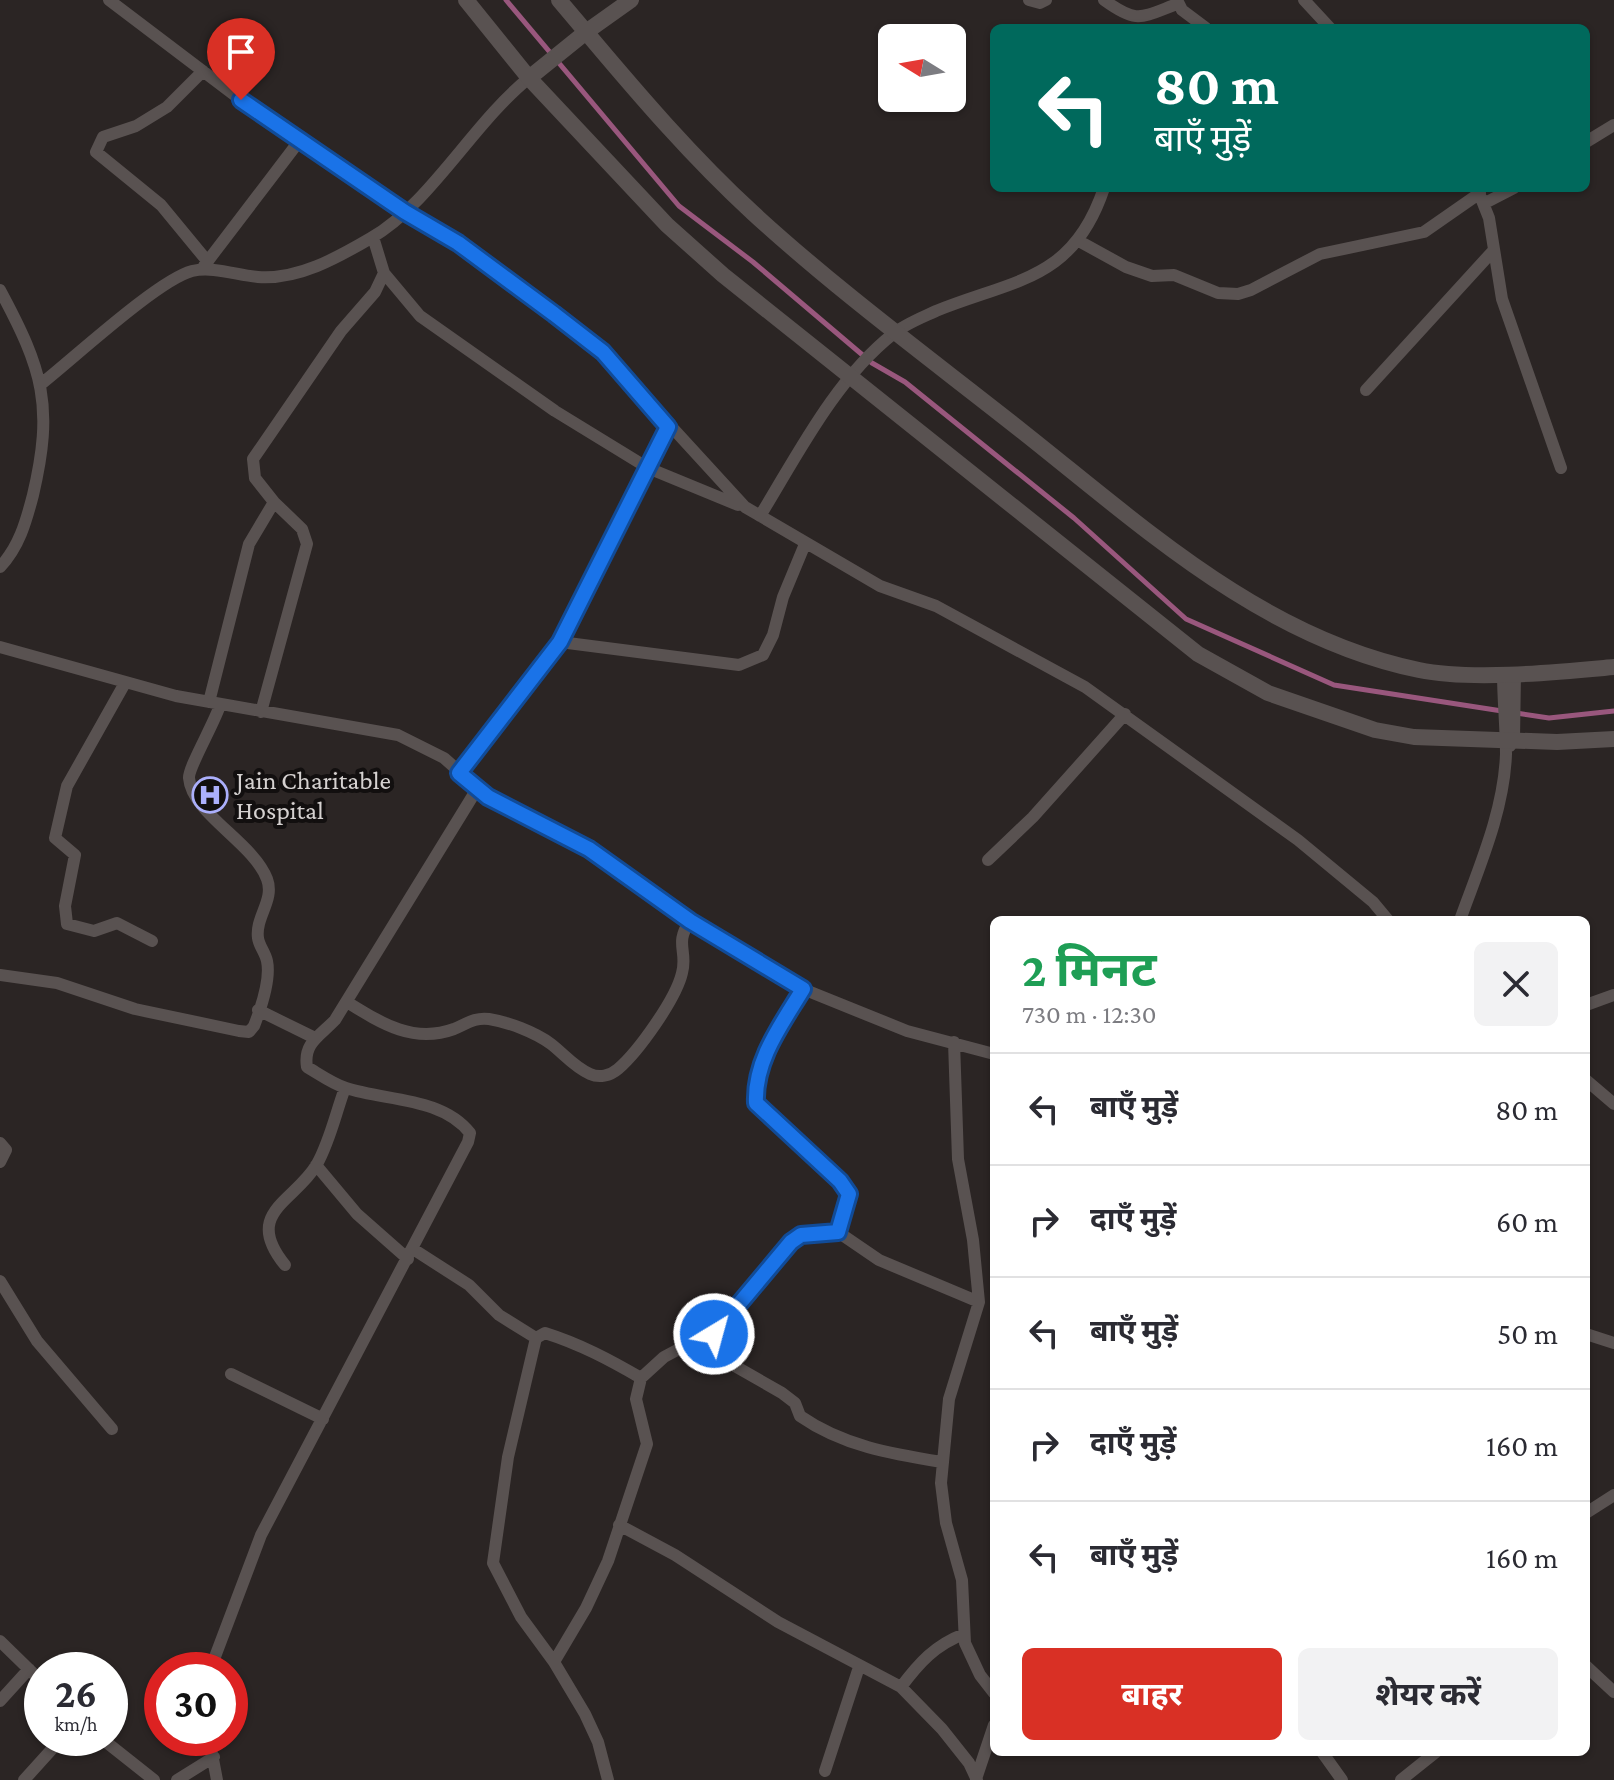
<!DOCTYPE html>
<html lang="hi">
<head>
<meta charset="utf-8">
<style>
  body { margin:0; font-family:"Crimson Pro","Noto Sans Devanagari",serif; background:#f2f2f3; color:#2b2b33; height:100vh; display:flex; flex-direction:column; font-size:30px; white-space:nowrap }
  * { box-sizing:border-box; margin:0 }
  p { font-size:26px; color:#7c7c81 }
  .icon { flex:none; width:44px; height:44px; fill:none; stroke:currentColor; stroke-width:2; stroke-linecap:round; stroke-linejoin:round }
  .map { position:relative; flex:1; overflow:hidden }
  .side { position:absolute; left:990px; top:916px; width:600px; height:840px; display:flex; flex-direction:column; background:#fff; border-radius:12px; box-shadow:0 2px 6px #0004 }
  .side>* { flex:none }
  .top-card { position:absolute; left:990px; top:24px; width:600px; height:168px; border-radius:12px; box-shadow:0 2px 6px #0004; background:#00695c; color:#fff; overflow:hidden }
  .needle { width:52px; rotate:281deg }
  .buttons { position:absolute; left:878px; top:24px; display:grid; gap:16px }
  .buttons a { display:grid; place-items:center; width:88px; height:88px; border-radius:12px; background:#fff; box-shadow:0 2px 6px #0004; font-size:40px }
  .speed { position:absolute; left:24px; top:1652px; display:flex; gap:16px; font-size:40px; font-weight:700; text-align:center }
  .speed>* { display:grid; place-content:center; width:104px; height:104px; border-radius:50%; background:#fff; box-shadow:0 2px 6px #0004; line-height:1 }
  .speed small { font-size:20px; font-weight:400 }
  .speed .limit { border:12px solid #d22; background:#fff; color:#111 }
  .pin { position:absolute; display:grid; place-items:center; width:68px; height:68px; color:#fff; margin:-82px -34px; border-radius:50% 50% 50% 0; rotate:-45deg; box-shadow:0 0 8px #0007 }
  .pin .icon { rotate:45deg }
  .me { position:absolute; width:88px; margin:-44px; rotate:37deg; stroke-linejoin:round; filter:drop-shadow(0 0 6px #0008) }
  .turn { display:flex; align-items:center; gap:28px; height:168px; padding:0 32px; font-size:36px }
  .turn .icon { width:104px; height:104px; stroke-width:2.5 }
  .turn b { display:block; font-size:56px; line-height:68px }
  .round { display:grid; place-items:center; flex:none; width:84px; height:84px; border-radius:12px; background:#f2f2f3 }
  .overview { display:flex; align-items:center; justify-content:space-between; height:136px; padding:0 32px }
  h1 { font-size:48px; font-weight:700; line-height:60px; color:#1e9e55 }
  .action { display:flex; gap:16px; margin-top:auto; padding:16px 32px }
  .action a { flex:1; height:92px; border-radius:12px; background:#d93025; color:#fff; font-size:32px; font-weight:700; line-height:92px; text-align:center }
  .action a+a { background:#f2f2f3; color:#2b2b33 }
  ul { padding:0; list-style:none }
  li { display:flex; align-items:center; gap:24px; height:112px; padding:0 32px; border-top:2px solid #e1e1e2 }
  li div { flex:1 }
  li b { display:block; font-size:30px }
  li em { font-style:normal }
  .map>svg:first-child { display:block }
</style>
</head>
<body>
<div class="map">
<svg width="1614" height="1780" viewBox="0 0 1614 1780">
  <rect width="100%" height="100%" fill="#2b2524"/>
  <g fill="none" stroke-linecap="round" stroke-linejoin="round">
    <path stroke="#99577d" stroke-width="5" d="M 506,0 L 679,206 L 753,262 L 872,363 L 905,382 L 1074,518 L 1186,619 L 1334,685 L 1502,711
      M 1516,713 L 1549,718 L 1614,711"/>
  </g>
  <path fill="#d88899" d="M 206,777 L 227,799 L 216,810 L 195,789 Z"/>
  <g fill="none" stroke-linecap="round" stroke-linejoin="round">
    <path stroke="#595251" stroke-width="12" d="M 109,0 L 241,100 L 405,212 L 458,243 L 603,352 L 745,507 L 880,586 L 936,606 L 1085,687 L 1298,840 L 1373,902 L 1388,920
      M 1029,0 L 1040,3 L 1046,0
      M 1104,0 C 1137,24 1140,18 1177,4
      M 1177,0 L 1182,10 L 1206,28
      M 1304,0 L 1330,28
      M 203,71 L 167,107 L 136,126 L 103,137 L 96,152 L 161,205 L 208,262
      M 1586,142 L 1614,125
      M 1477,188 L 1489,218 L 1502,299 L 1561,468
      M 1485,203 L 1514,188
      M 373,237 L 384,273 L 420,316 L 555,411 L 648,468 L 668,427
      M 1077,240 L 1126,267 L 1152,276 L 1174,275 L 1218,293 L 1238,294 L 1251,290 L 1320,254 L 1424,232 L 1480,193
      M 204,266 L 300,140
      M 0,290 C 43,370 54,406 33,495 C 26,522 19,547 0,567
      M 41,384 C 74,358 158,280 192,271 C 212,266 237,275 258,277 C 298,280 337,258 371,238 C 431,203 473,123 529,78
      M 1366,390 L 1493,251
      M 274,502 L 255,478 L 253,459 L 341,331 L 375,292 L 384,273
      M 760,516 C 798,454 835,380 893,334 C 905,324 921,318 936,311 C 1015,279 1073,281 1104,188
      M 560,642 L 739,665 L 763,655 L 773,635 L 783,597 L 805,544
      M 0,647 L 176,696 L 398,735 L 444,758 L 488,797 L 589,849 L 690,921 L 803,989 L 907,1031 L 994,1054
      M 125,683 L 67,786 L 55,838 L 75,855 L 65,906 L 67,924 L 94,931 L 117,923 L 152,941
      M 209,702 L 249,544 L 274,502 L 302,529 L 307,544 L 261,712
      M 1510,746 L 1514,739 L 1515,674
      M 459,773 L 560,642 L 648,468 L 738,505
      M 988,860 L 1033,817 L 1125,714
      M 1460,920 C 1479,867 1504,811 1506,754 C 1506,728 1503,700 1503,674
      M 0,975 L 57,983 L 135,1009 L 239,1031 L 249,1032 L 254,1026 C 261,1008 271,980 267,961 C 265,952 259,946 258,938 C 255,917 275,900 267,879 C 253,842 192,814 189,778 C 188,768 215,722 220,705
      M 803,989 C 782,1024 754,1060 756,1103 L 840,1181 L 849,1194 L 838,1232
      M 347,1002 C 381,1023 413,1044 454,1029 C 466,1024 475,1017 489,1019 C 508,1022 535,1032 551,1044 C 564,1054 574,1067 590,1074 C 599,1078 610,1076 618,1069 C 638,1052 676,999 682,973 C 688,951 674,944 690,921
      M 1586,1005 L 1614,995
      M 258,1010 L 315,1038
      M 954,1042 L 958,1159 L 973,1240 L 979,1302 L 949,1399 L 941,1483 L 946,1523 L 962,1580 L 965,1643 L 980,1675 L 994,1693
      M 1586,1080 L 1614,1104
      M 0,1143 L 6,1150 L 0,1162
      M 316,1165 L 357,1214 L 408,1259
      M 413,1249 L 469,1285 L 499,1315 L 536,1338 L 508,1457 L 493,1563 L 521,1617 L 554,1662 L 585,1714 L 598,1742 L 608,1780
      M 285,1265 C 242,1212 295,1202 317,1164 C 330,1141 336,1112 345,1088
      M 0,1281 L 37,1341 L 112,1429
      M 1586,1334 L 1614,1343
      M 536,1338 L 545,1333 C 580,1344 610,1360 641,1378 L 664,1357 L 679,1349 L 705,1349 L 782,1393 L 795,1403 L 800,1416 C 843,1446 892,1454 942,1462
      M 705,1349 L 724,1319 L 791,1242 L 801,1235 L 838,1232 L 879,1260 L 979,1302
      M 231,1374 L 323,1419
      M 1586,1513 L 1614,1495
      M 619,1525 L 675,1555 L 778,1622 L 901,1687 L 942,1729 L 969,1763 L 977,1780
      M 0,1641 L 42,1682
      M 554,1662 L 586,1608 L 608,1561 L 647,1444 L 636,1399 L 641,1378
      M 1586,1666 L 1614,1692
      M 210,1670 L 261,1535 L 468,1142 L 470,1133 C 442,1097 386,1101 346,1088 C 333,1084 319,1074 307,1067 C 303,1043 320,1036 335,1020 L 477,789
      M 901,1687 C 919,1663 935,1645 964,1634
      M 0,1701 L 29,1669
      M 101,1738 L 154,1780
      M 209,1738 L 217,1780
      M 1322,1752 L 1342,1780
      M 825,1771 L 859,1667
      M 976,1779 L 994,1725
      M 24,1780 L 62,1738
      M 177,1780 L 214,1757
      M 1401,1780 L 1436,1752"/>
    <path stroke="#595251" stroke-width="16" d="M 466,0 L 529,78 L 586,32 L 559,0
      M 631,0 L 586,32 C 639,95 692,157 753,213 C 838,291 932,360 1023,432 C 1143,527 1263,638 1419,670 C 1472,681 1559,672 1614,667
      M 529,78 L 667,225 L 723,275 L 1198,654 L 1268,693 L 1375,730 L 1414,737 L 1557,742 L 1614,739"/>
  </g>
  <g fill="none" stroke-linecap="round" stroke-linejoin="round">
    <defs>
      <path id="route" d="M 241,100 L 405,212 L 458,243 L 554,314 L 603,352 L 668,427 L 560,642 L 459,773 L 488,797 L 589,849 L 690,921 L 803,989 C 782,1024 754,1060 756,1103 L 840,1181 L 849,1194 L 838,1232 L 801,1235 L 791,1242 L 714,1334"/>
    </defs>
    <use href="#route" stroke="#114b97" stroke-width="20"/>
    <use href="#route" stroke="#1a73e8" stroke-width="14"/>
  </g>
  <defs>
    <symbol id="hospital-ring" viewBox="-11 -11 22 22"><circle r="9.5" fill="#120f0f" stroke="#abaffb" stroke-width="1.5"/><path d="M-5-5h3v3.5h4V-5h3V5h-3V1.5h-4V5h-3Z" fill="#abaffb"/></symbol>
  </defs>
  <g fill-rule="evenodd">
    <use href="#hospital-ring" x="190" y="775" width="40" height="40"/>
  </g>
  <g text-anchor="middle" stroke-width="8" stroke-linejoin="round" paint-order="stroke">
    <g font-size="26" fill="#d5d1d0" stroke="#120f0f" text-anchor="start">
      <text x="236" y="789">Jain Charitable<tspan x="236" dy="30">Hospital</tspan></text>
    </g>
  </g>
</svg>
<div class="buttons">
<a><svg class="needle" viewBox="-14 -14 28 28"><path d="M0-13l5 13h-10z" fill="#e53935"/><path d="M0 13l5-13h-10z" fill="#7c7c81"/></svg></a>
</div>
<div class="speed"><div>26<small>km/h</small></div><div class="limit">30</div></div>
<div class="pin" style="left:241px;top:100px;background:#d93025"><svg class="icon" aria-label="arrive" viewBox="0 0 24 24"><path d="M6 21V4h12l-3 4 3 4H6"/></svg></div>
<svg class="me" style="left:714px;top:1334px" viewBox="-20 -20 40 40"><circle r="17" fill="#1a73e8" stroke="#fff" stroke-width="3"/><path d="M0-11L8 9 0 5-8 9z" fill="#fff"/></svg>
<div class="top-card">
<div class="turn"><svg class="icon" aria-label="left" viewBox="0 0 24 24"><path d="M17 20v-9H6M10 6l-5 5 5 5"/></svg><div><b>80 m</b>बाएँ मुड़ें</div></div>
</div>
<section class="side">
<div class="overview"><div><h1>2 मिनट</h1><p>730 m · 12:30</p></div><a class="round"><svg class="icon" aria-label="close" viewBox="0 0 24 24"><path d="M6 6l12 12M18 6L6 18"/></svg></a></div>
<ul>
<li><svg class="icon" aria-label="left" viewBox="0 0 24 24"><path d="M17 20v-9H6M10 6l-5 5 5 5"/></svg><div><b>बाएँ मुड़ें</b></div><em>80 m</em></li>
<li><svg class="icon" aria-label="right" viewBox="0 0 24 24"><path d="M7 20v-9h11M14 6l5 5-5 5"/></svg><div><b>दाएँ मुड़ें</b></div><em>60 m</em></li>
<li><svg class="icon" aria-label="left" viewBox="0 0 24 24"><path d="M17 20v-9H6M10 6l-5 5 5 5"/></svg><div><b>बाएँ मुड़ें</b></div><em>50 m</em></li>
<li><svg class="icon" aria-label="right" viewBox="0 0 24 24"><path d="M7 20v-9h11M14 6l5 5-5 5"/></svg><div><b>दाएँ मुड़ें</b></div><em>160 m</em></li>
<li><svg class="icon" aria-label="left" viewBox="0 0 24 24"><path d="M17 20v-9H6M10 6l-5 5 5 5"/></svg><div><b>बाएँ मुड़ें</b></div><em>160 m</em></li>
</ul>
<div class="action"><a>बाहर</a><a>शेयर करें</a></div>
</section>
</div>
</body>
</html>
